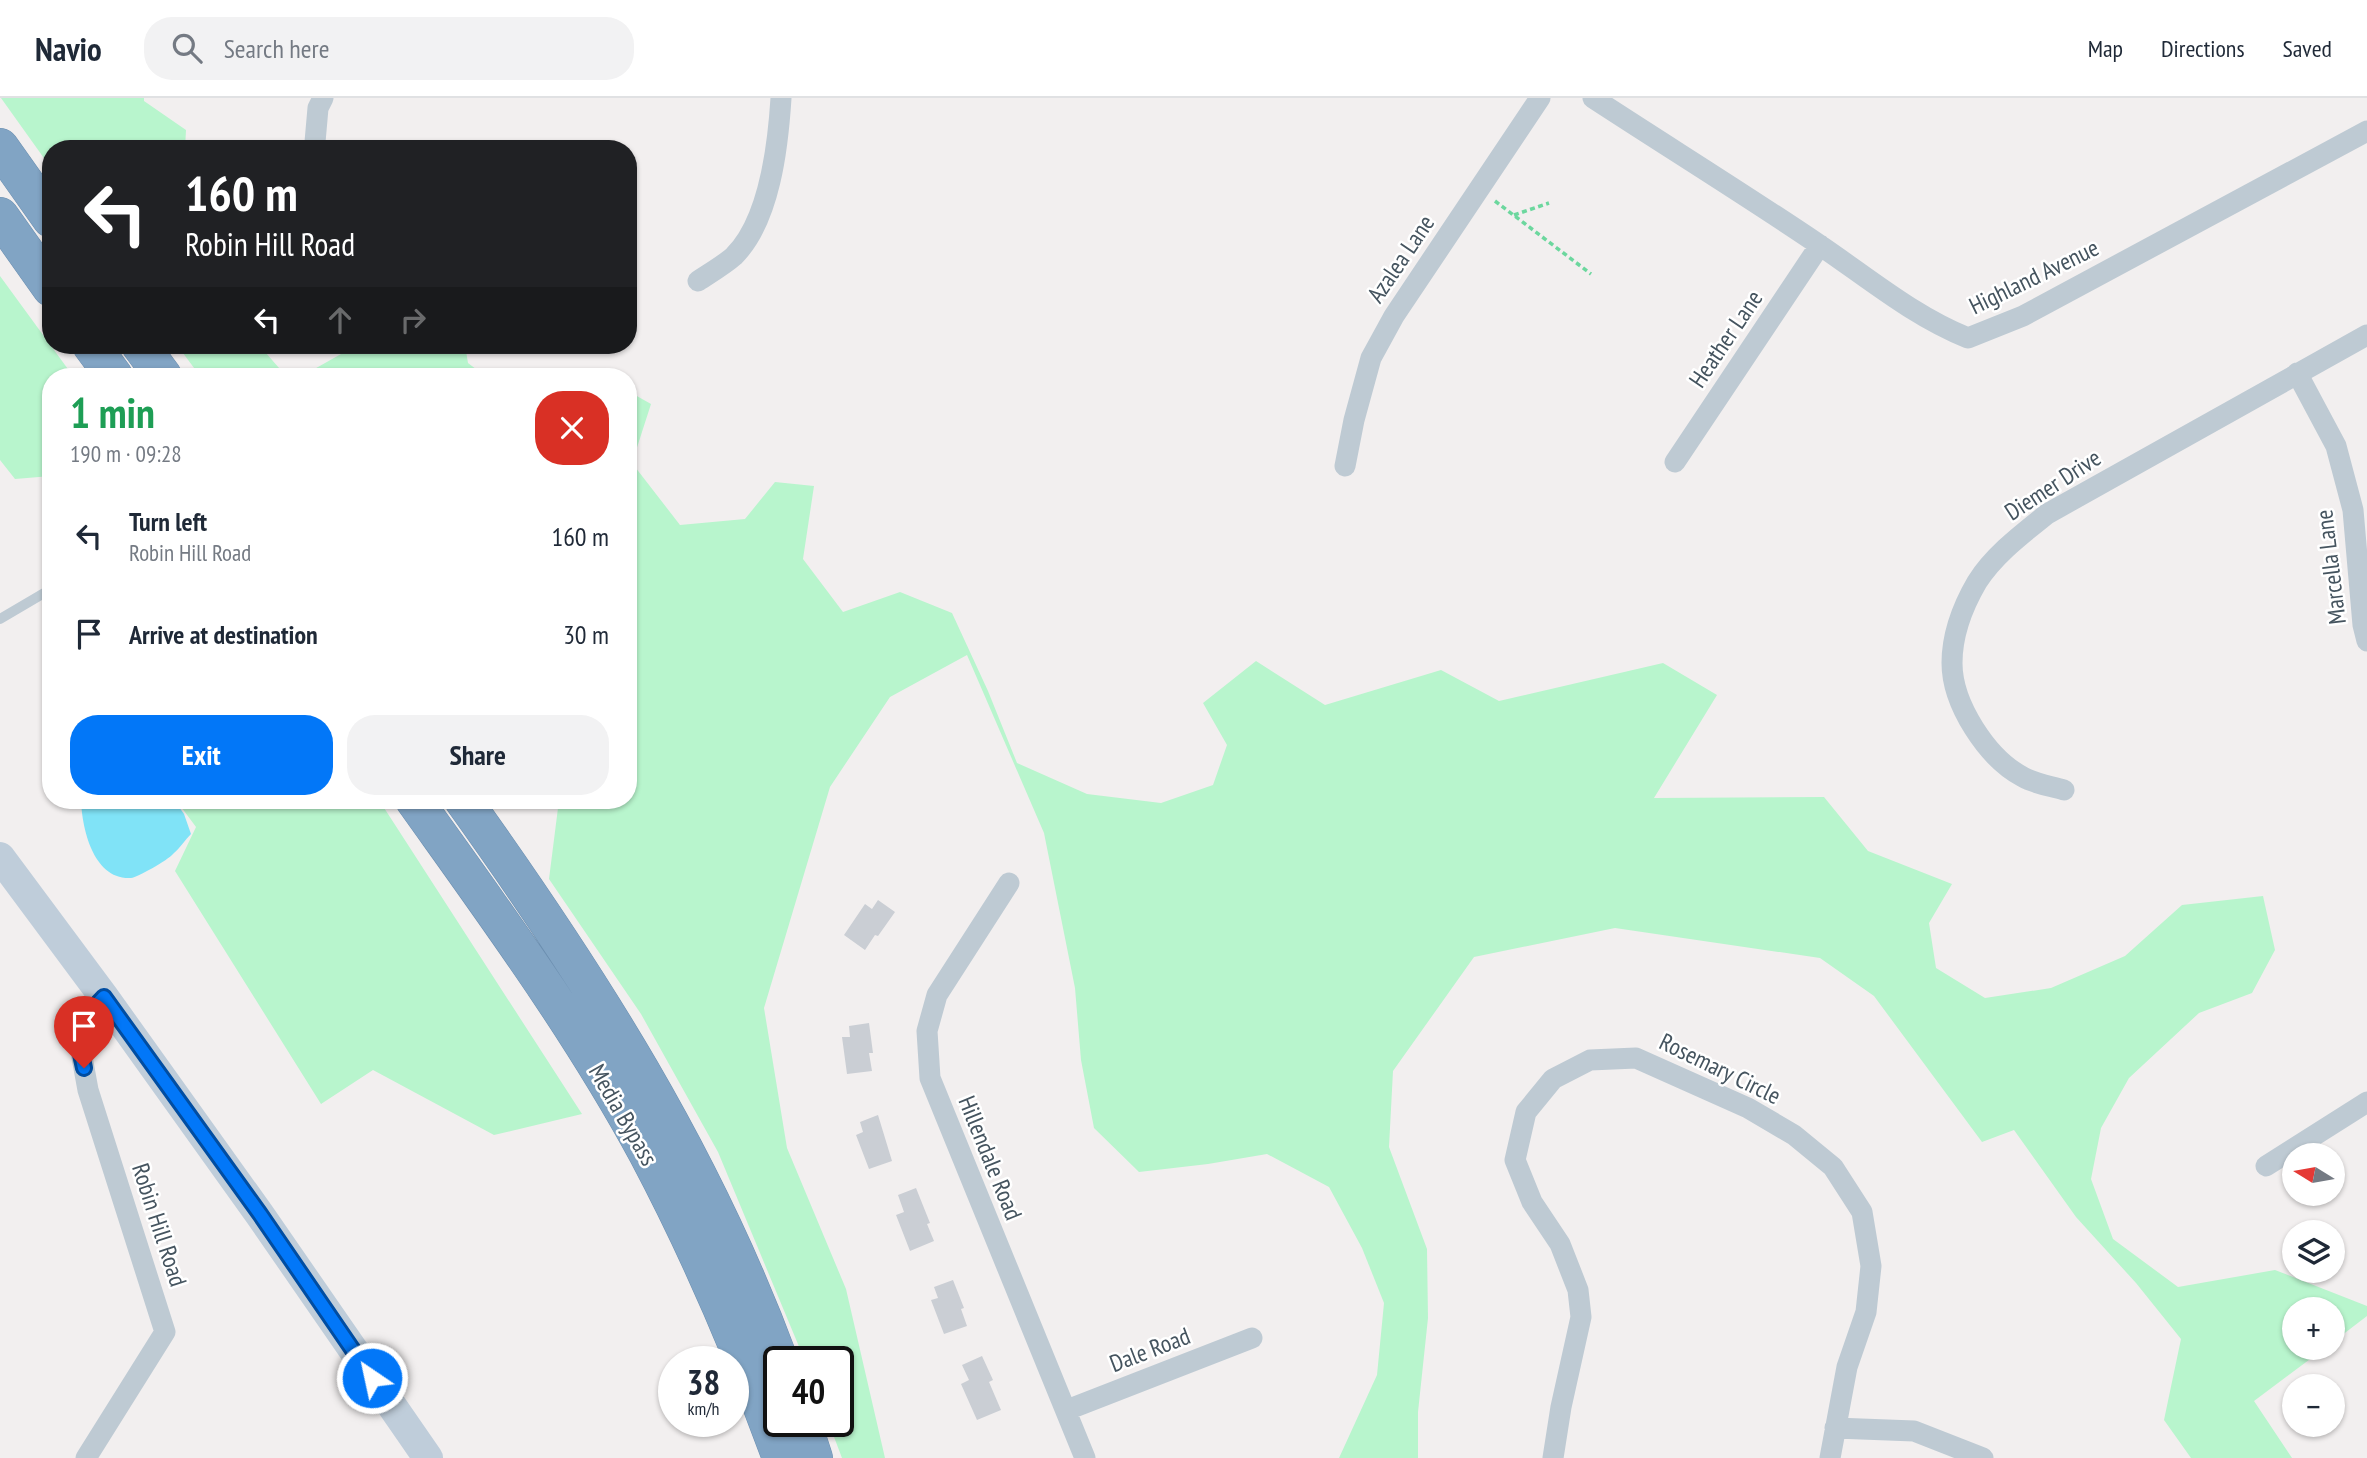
<!DOCTYPE html>
<html lang="en">
<head>
<meta charset="utf-8">
<style>
  body { margin:0; font-family:"PT Sans Narrow",sans-serif; background:#f2f2f3; color:#1f2937; height:100vh; display:flex; flex-direction:column; font-size:26px; white-space:nowrap }
  * { box-sizing:border-box; margin:0 }
  p { font-size:23px; color:#747a83 }
  .icon { flex:none; width:38px; height:38px; fill:none; stroke:currentColor; stroke-width:2; stroke-linecap:round; stroke-linejoin:round }
  .map { position:relative; flex:1; overflow:hidden }
  .details { position:absolute; left:42px; top:270px; width:595px; height:441px; display:flex; flex-direction:column; background:#fff; border-radius:28px; box-shadow:0 2px 5px #0004 }
  .details>* { flex:none }
  .hud { position:absolute; left:42px; top:42px; width:595px; height:214px; border-radius:28px; box-shadow:0 2px 5px #0004; background:#202124; color:#fff; overflow:hidden }
  .needle { width:46px; rotate:281deg }
  .controls { position:absolute; left:2282px; top:1045px; display:grid; gap:14px }
  .controls a { display:grid; place-items:center; width:63px; height:63px; border-radius:50%; background:#fff; box-shadow:0 2px 5px #0004; font-size:35px }
  .speed { position:absolute; left:658px; top:1248px; display:flex; gap:14px; font-size:35px; font-weight:700; text-align:center }
  .speed>* { display:grid; place-content:center; width:91px; height:91px; border-radius:50%; background:#fff; box-shadow:0 2px 5px #0004; line-height:1 }
  .speed small { font-size:18px; font-weight:400 }
  .speed .limit { border:4px solid #111; border-radius:10px; background:#fff; color:#111 }
  .pin { position:absolute; display:grid; place-items:center; width:60px; height:60px; color:#fff; margin:-72px -30px; border-radius:50% 50% 50% 0; rotate:-45deg; box-shadow:0 0 7px #0007 }
  .pin .icon { rotate:45deg }
  .me { position:absolute; width:77px; margin:-38px; rotate:326deg; stroke-linejoin:round; filter:drop-shadow(0 0 5px #0008) }
  .turn { display:flex; align-items:center; gap:24px; height:147px; padding:0 28px; font-size:32px }
  .turn .icon { width:91px; height:91px; stroke-width:2.5 }
  .turn b { display:block; font-size:49px; line-height:60px }
  .lanes { display:flex; align-items:center; height:66px; padding:0 28px; background:#0003; justify-content:center; gap:35px; direction:ltr }
  .lanes .off { opacity:.35 }
  .round { display:grid; place-items:center; flex:none; width:74px; height:74px; border-radius:28px; background:#f2f2f3 }
  .overview { display:flex; align-items:center; justify-content:space-between; height:119px; padding:0 28px }
  h1 { font-size:42px; font-weight:700; line-height:52px; color:#1e9e55 }
  .primary-button { display:flex; gap:14px; margin-top:auto; padding:14px 28px }
  .primary-button a { flex:1; height:80px; border-radius:28px; background:#0277f8; color:#fff; font-size:28px; font-weight:700; line-height:80px; text-align:center }
  .primary-button a+a { background:#f2f2f3; color:#1f2937 }
  ul { padding:0; list-style:none }
  li { display:flex; align-items:center; gap:21px; height:98px; padding:0 28px }
  li div { flex:1 }
  li b { display:block; font-size:26px }
  li em { font-style:normal }
  header { display:flex; align-items:center; gap:42px; box-sizing:border-box; height:98px; padding:0 35px; background:#fff; border-bottom:2px solid #e0e1e3 }
  header strong { font-size:33px }
  nav { display:flex; gap:38px; margin-inline-start:auto; font-size:24px }
  .search { width:490px; height:63px; background:#f2f2f3; display:flex; align-items:center; gap:18px; box-sizing:border-box; padding:0 24px; border-radius:28px; color:#747a83; font-size:26px }
  .map>svg:first-child { display:block }
</style>
</head>
<body>
<header>
<strong>Navio</strong>
<div class="search"><svg class="icon" aria-label="search" viewBox="0 0 24 24"><circle cx="10" cy="10" r="6"/><path d="M15 15l6 6"/></svg>Search here</div>
<nav><a>Map</a><a>Directions</a><a>Saved</a></nav>
</header>
<div class="map">
<svg width="2367" height="1360" viewBox="0 0 2367 1360">
  <rect width="100%" height="100%" fill="#f2efef"/>
  <path fill="#b8f5cd" d="M 1,0 L 144,0 L 144,3 L 186,32 L 185,51 L 51,51 L 51,70 Z
    M 0,178 L 73,278 L 51,278 L 51,378 L 15,381 L 0,362 Z
    M 177,247 L 259,247 L 286,278 L 200,278 Z
    M 357,247 L 465,247 L 468,265 L 485,278 L 302,278 Z
    M 628,293 L 651,306 L 632,365 L 680,427 L 745,421 L 775,384 L 814,388 L 803,461 L 843,514 L 900,494 L 952,515 L 988,593 L 1017,665 L 1087,696 L 1161,705 L 1213,687 L 1227,647 L 1203,605 L 1256,563 L 1325,607 L 1441,572 L 1499,603 L 1663,565 L 1717,597 L 1654,700 L 1824,699 L 1868,753 L 1952,786 L 1929,825 L 1936,870 L 1985,900 L 2051,890 L 2125,858 L 2182,807 L 2263,798 L 2275,852 L 2252,895 L 2199,915 L 2129,980 L 2101,1030 L 2091,1081 L 2113,1141 L 2178,1189 L 2275,1172 L 2367,1208 L 2367,1218 L 2333,1244 L 2333,1211 L 2294,1211 L 2294,1250 L 2325,1250 L 2254,1303 L 2292,1360 L 2191,1360 L 2164,1322 L 2181,1241 L 2136,1185 L 2076,1119 L 2014,1032 L 1982,1044 L 1874,898 L 1820,860 L 1615,830 L 1474,859 L 1393,973 L 1389,1049 L 1427,1151 L 1428,1220 L 1418,1314 L 1418,1360 L 1339,1360 L 1377,1277 L 1384,1205 L 1362,1150 L 1329,1089 L 1267,1056 L 1208,1066 L 1139,1074 L 1094,1030 L 1081,962 L 1075,890 L 1044,735 L 967,557 L 890,599 L 830,689 L 764,910 L 787,1050 L 846,1191 L 885,1360 L 842,1360 L 828,1323 L 838,1323 L 838,1264 L 805,1263 L 718,1054 L 641,916 L 549,781 L 559,702 L 628,702 Z
    M 176,702 L 379,702 L 582,1016 L 494,1037 L 373,972 L 321,1006 L 175,773 L 196,729 Z"/>
  <path fill="#80e3f7" d="M 81,702 L 174,702 L 184,716 L 191,736 C 185,742 180,750 173,756 C 168,762 138,779 131,780 C 93,782 82,730 81,702 Z"/>
  <path fill="#caced4" d="M 878,802 L 895,814 L 878,838 L 875,837 L 865,852 L 844,837 L 865,806 L 872,811 Z
    M 869,925 L 873,955 L 869,955 L 872,973 L 847,976 L 842,939 L 850,939 L 849,928 Z
    M 878,1017 L 892,1063 L 869,1071 L 856,1037 L 863,1034 L 860,1024 Z
    M 916,1090 L 930,1125 L 927,1126 L 934,1143 L 910,1153 L 896,1117 L 904,1114 L 898,1097 Z
    M 953,1182 L 964,1210 L 961,1211 L 967,1228 L 944,1236 L 931,1202 L 938,1200 L 934,1189 Z
    M 982,1258 L 993,1282 L 989,1284 L 1001,1312 L 977,1322 L 961,1286 L 969,1282 L 962,1267 Z"/>
  <g fill="none" stroke-linecap="round" stroke-linejoin="round">
    <defs>
      <path id="highway" d="M 0,49 L 51,121
        M 0,118 L 51,190
        M 91,247 L 114,278
        M 140,247 L 163,278
        M 414,702 C 496,817 580,931 647,1055 C 699,1153 743,1256 781,1360
        M 463,702 C 591,881 703,1056 780,1264
        M 802,1323 L 814,1360"/>
    </defs>
    <use href="#highway" stroke="#6c8fb0" stroke-width="38"/>
    <path stroke="#6cd79e" stroke-width="3.5" stroke-dasharray="5 3.5" stroke-linecap="butt" d="M 1495,103 L 1591,176
      M 1514,117 L 1549,105"/>
    <path stroke="#becad3" stroke-width="10" d="M 0,521 L 51,491"/>
    <path stroke="#becad3" stroke-width="21" d="M 1593,0 C 1668,49 1744,96 1818,146 C 1867,179 1913,218 1968,240 L 2023,218 L 2367,33
      M 315,44 L 318,10 L 323,0
      M 698,183 C 710,175 724,167 734,158 C 770,122 778,48 781,0
      M 2297,275 L 2336,348 L 2353,412 L 2363,527 L 2367,543
      M 1675,364 L 1820,147
      M 1345,368 L 1354,322 L 1371,260 L 1394,218 L 1540,0
      M 2064,692 C 2051,688 2035,686 2023,679 C 1987,660 1952,606 1952,565 C 1952,537 1963,508 1977,484 C 1994,457 2022,436 2047,416 L 2367,237
      M 1009,785 L 937,897 L 927,933 L 930,980 L 1085,1360
      M 2266,1068 L 2367,1004
      M 1067,1312 L 1252,1240
      M 1835,1330 L 1914,1333 L 1983,1360
      M 86,1360 L 165,1234 L 88,992 L 80,948 L 85,919 L 104,899
      M 1553,1360 L 1561,1309 L 1581,1219 L 1578,1192 L 1560,1146 L 1532,1104 L 1515,1062 L 1526,1014 L 1553,981 L 1590,962 L 1636,960 L 1748,1010 L 1794,1037 L 1833,1069 L 1862,1114 L 1871,1168 L 1866,1214 L 1847,1269 L 1830,1360"/>
    <path stroke="#bfcdda" stroke-width="30" d="M 0,759 L 104,899 L 260,1117 L 428,1360"/>
    <use href="#highway" stroke="#81a4c4" stroke-width="37"/>
  </g>
  <g fill="none" stroke-linecap="round" stroke-linejoin="round">
    <defs>
      <path id="route" d="M 84,970 L 79,947 L 85,919 L 104,899 L 260,1116 L 372,1280"/>
    </defs>
    <use href="#route" stroke="#014da1" stroke-width="18"/>
    <use href="#route" stroke="#0277f8" stroke-width="12"/>
  </g>
  <g text-anchor="middle" stroke-width="5" stroke-linejoin="round" paint-order="stroke">
    <g font-size="24" fill="#45545f" stroke="#fff">
      <text transform="translate(1401 161) rotate(-56)" y="8">Azalea Lane</text>
      <text transform="translate(2034 179) rotate(-26)" y="8">Highland Avenue</text>
      <text transform="translate(1726 241) rotate(-56)" y="8">Heather Lane</text>
      <text transform="translate(2053 387) rotate(-33)" y="8">Diemer Drive</text>
      <text transform="translate(2331 469) rotate(-97)" y="8">Marcella Lane</text>
      <text transform="translate(1720 971) rotate(26)" y="8">Rosemary Circle</text>
      <text transform="translate(623 1017) rotate(60)" y="8">Media Bypass</text>
      <text transform="translate(990 1060) rotate(68)" y="8">Hillendale Road</text>
      <text transform="translate(159 1127) rotate(72)" y="8">Robin Hill Road</text>
      <text transform="translate(1150 1252) rotate(-21)" y="8">Dale Road</text>
    </g>
  </g>
</svg>
<div class="controls">
<a><svg class="needle" viewBox="-14 -14 28 28"><path d="M0-13l5 13h-10z" fill="#e53935"/><path d="M0 13l5-13h-10z" fill="#747a83"/></svg></a>
<a><svg class="icon" aria-label="layers" viewBox="0 0 24 24"><path d="M12 4l9 5-9 5-9-5zM3 14l9 5 9-5"/></svg></a>
<a>+</a>
<a>−</a>
</div>
<div class="speed"><div>38<small>km/h</small></div><div class="limit">40</div></div>
<div class="pin" style="left:84px;top:970px;background:#d93025"><svg class="icon" aria-label="arrive" viewBox="0 0 24 24"><path d="M6 21V4h12l-3 4 3 4H6"/></svg></div>
<svg class="me" style="left:372px;top:1280px" viewBox="-20 -20 40 40"><circle r="17" fill="#0277f8" stroke="#fff" stroke-width="3"/><path d="M0-11L8 9 0 5-8 9z" fill="#fff"/></svg>
<div class="hud">
<div class="turn"><svg class="icon" aria-label="left" viewBox="0 0 24 24"><path d="M17 20v-9H6M10 6l-5 5 5 5"/></svg><div><b>160 m</b>Robin Hill Road</div></div>
<div class="lanes"><svg class="icon" aria-label="left" viewBox="0 0 24 24"><path d="M17 20v-9H6M10 6l-5 5 5 5"/></svg><svg class="icon off" aria-label="ahead" viewBox="0 0 24 24"><path d="M12 20V5M6 11l6-6 6 6"/></svg><svg class="icon off" aria-label="right" viewBox="0 0 24 24"><path d="M7 20v-9h11M14 6l5 5-5 5"/></svg></div>
</div>
<section class="details">
<div class="overview"><div><h1>1 min</h1><p>190 m · 09:28</p></div><a class="round" style="background:#d93025;color:#fff"><svg class="icon" aria-label="close" viewBox="0 0 24 24"><path d="M6 6l12 12M18 6L6 18"/></svg></a></div>
<ul>
<li><svg class="icon" aria-label="left" viewBox="0 0 24 24"><path d="M17 20v-9H6M10 6l-5 5 5 5"/></svg><div><b>Turn left</b><p>Robin Hill Road</p></div><em>160 m</em></li>
<li><svg class="icon" aria-label="arrive" viewBox="0 0 24 24"><path d="M6 21V4h12l-3 4 3 4H6"/></svg><div><b>Arrive at destination</b></div><em>30 m</em></li>
</ul>
<div class="primary-button"><a>Exit</a><a>Share</a></div>
</section>
</div>
</body>
</html>
